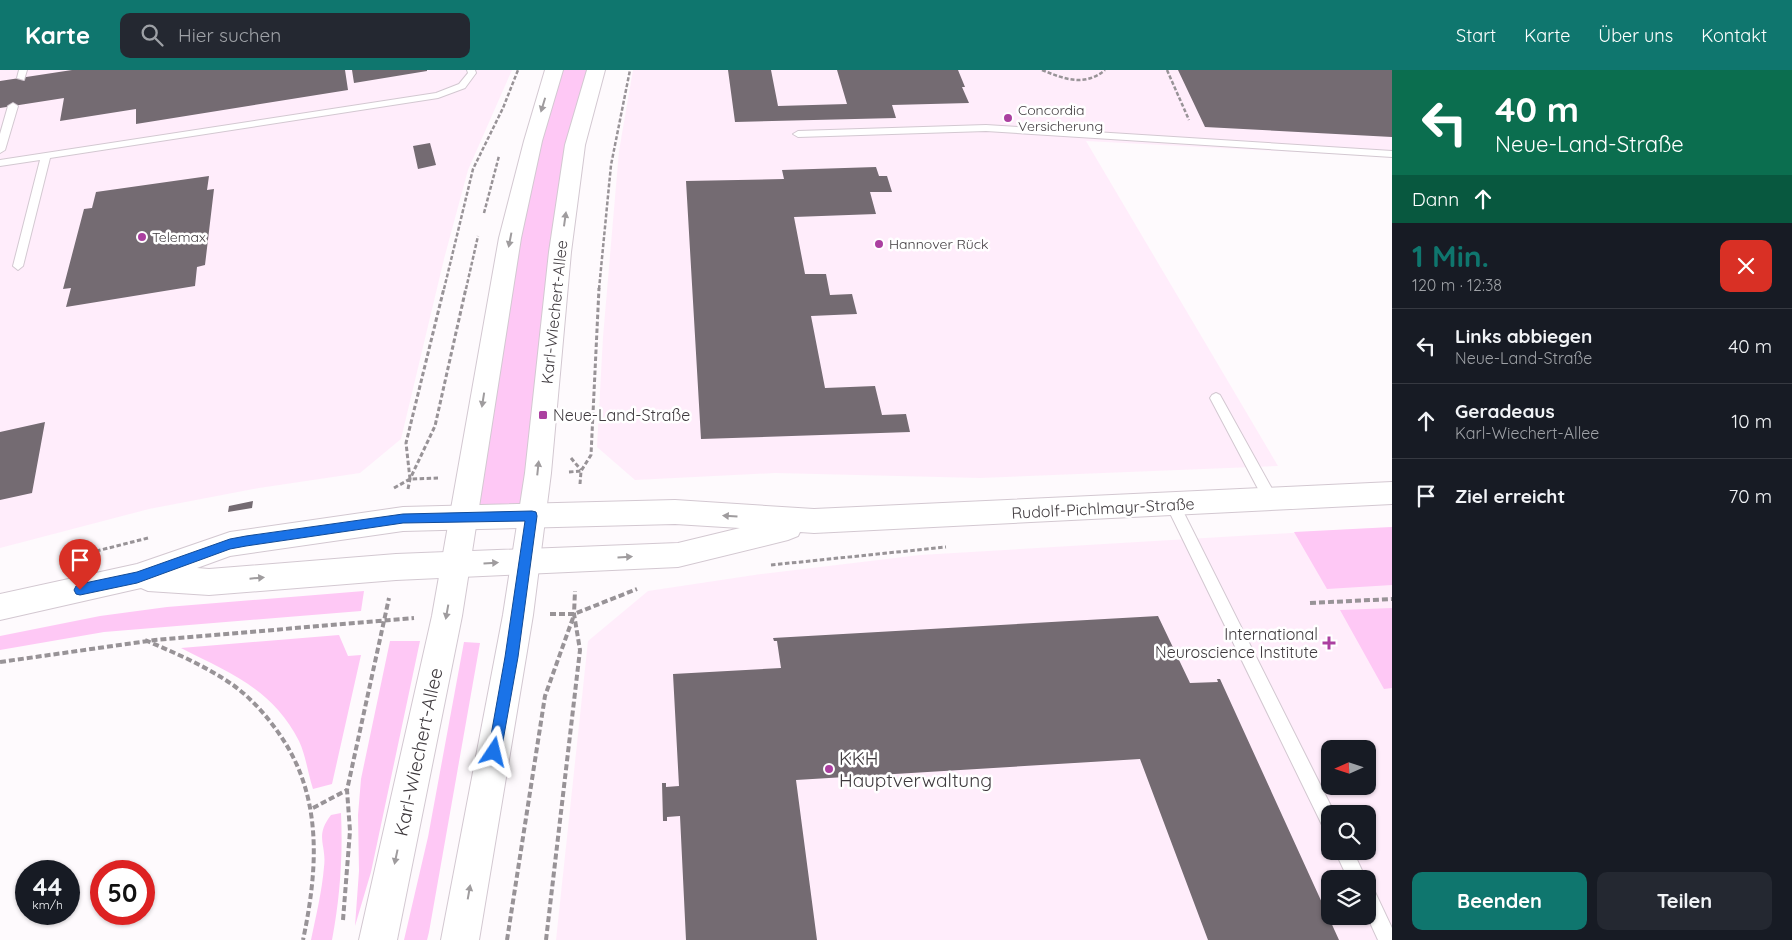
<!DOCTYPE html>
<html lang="de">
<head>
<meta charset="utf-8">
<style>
  body { margin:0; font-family:Quicksand,sans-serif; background:#242831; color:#f1f3f6; height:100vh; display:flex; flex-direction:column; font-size:19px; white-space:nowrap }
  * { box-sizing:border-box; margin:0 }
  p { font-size:16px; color:#9ea1a6 }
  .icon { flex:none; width:28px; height:28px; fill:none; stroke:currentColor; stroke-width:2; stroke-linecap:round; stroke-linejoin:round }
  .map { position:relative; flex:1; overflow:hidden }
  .drawer { display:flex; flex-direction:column; background:#171b24; width:400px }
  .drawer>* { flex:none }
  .guide { background:#0b6e4f; color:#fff; overflow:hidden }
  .needle { width:32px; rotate:267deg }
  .controls { position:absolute; left:1321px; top:670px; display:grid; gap:10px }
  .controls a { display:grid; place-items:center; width:55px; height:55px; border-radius:10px; background:#171b24; box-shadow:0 1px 4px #0004; font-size:25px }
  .speed { position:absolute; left:15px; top:790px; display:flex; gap:10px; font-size:25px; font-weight:700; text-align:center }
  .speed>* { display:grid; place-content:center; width:65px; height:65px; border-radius:50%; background:#171b24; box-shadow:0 1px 4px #0004; line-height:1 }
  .speed small { font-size:12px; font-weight:400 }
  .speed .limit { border:8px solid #d22; background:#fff; color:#111 }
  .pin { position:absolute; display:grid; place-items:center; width:42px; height:42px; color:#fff; margin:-51px -21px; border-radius:50% 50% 50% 0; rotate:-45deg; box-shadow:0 0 5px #0007 }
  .pin .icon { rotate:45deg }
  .me { position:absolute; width:55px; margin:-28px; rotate:10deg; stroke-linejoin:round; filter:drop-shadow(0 0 4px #0008) }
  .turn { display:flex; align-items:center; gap:18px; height:105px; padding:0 20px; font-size:22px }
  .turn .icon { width:65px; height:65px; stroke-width:2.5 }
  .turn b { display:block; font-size:35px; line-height:42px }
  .then { display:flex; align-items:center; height:48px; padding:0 20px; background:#0003; gap:10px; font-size:19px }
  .round { display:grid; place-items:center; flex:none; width:52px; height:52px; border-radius:10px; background:#242831 }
  .overview { display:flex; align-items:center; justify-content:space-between; height:85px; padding:0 20px }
  h1 { font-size:30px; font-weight:700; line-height:38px; color:#0f766e }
  .action { display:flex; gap:10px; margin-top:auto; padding:10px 20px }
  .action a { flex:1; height:58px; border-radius:10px; background:#0f766e; color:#fff; font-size:20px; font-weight:700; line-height:58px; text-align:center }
  .action a+a { background:#242831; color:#f1f3f6 }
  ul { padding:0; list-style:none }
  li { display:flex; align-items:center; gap:15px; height:75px; padding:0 20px; border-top:1px solid #363941 }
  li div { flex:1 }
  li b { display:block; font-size:19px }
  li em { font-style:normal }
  header { display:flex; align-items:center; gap:30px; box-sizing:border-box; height:70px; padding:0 25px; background:#0f766e; color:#fff }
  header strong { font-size:24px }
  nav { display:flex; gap:28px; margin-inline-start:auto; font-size:18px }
  .search { width:350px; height:45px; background:#242831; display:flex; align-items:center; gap:12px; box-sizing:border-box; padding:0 18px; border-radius:10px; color:#9ea1a6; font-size:19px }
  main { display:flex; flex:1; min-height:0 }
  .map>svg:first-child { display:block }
</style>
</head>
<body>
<header>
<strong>Karte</strong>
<div class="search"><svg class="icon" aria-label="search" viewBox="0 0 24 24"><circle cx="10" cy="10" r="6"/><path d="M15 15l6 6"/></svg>Hier suchen</div>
<nav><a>Start</a><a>Karte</a><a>Über uns</a><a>Kontakt</a></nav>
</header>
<main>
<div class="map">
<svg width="1392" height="870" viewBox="0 0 1392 870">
  <rect width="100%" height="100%" fill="#fefafd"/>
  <path fill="#ffedfb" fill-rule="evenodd" d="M 0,0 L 512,0 L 468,100 L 444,189 L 401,369 L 360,403 L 259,418 L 149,439 L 0,478 Z
    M 633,0 L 1392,0 L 1392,87 L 1086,71 L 1278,396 L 980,408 L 775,403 L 635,410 L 597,377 L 603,267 L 619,81 Z
    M 1392,457 L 1392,870 L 556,870 L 588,571 L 648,521 L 761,504 L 920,485 ZM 1330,679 L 1368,679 L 1368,716 L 1330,716 ZM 1330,744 L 1368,744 L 1368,781 L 1330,781 ZM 1330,809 L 1368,809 L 1368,846 L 1330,846 Z"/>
  <path fill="#fec8f5" d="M 554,0 L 596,0 L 532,446 L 464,446 Z
    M 1392,457 L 1392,515 L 1327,519 L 1294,462 Z
    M 364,521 L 361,541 L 104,562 L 0,580 L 0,566 L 100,546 L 167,537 Z
    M 1392,538 L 1392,618 L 1384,619 L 1340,540 Z
    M 339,565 L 348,586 L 361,585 L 332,714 L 313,719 C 308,704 306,686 299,671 C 273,619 230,603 181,578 Z
    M 390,571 L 420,571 L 371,802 L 355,856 L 359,801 L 358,745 L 361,709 Z
    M 464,572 L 480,573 L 429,862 L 427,870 L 404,870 L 428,767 Z
    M 341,743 C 343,786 340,828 332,870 L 311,870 C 316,846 322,821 324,797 C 327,774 314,767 331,745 Z"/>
  <path fill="#746b72" d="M 72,0 L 345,0 L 348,20 L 136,54 L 136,39 L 60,51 L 64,28 L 0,38 L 0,11 Z
    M 352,0 L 427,0 L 427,1 L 354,13 Z
    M 728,0 L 771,0 L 778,36 L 847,34 L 837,0 L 958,0 L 965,17 L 962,17 L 969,33 L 892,35 L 896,48 L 735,52 Z
    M 1178,0 L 1392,0 L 1392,67 L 1205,57 Z
    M 430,73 L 436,95 L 418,99 L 413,76 Z
    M 876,97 L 879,106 L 887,106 L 892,122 L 870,122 L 876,144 L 794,147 L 805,204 L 826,204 L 830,225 L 852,224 L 857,244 L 811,246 L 825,318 L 875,316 L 882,345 L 906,344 L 910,362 L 701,369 L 686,111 L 784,109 L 782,100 Z
    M 209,106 L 207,120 L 214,119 L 205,195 L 197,197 L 195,216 L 66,237 L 71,218 L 63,219 L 84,139 L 92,138 L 96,122 Z
    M 45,352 L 32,423 L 0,430 L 0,362 Z
    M 253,431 L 252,438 L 228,442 L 229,436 Z
    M 1158,546 L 1190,613 L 1218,612 L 1217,609 L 1220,609 L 1339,870 L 1208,870 L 1140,689 L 796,710 L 817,870 L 686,870 L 680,746 L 667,747 L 667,751 L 663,751 L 662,713 L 666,713 L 666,717 L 679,716 L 673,604 L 781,598 L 777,571 L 774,571 L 773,568 Z"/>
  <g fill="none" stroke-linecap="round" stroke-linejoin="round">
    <defs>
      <path id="lane" d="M 19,0 L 27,0 L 24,10 L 17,8 Z
        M 467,0 L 475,0 L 476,3 L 465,18 L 438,28 L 50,88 L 23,196 L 18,200 L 13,196 L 40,90 L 0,96 L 0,90 L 436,23 L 459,14 L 468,3 Z
        M 13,33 L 18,36 L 5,80 L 0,83 L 0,64 L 8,36 Z
        M 986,55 L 1392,81 L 1392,87 L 986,61 L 798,67 L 793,64 L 798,61 Z
        M 1216,323 L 1220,325 L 1276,426 L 1278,430 L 1276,434 L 1271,436 L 1266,434 L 1210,328 L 1212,325 Z
        M 1173,429 L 1178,431 L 1335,744 L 1330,744 L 1330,762 L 1324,759 L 1166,435 L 1168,431 Z
        M 1335,781 L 1353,781 L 1366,809 L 1348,809 Z
        M 1368,820 L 1375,822 L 1392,858 L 1392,870 L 1378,870 L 1367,846 Z"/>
      <path id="street" d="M 1392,412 L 1392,434 L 814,463 L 800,462 L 798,466 L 788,470 L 678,497 L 396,510 L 209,525 L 148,521 L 141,518 L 0,550 L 0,524 L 137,494 L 230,462 L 403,437 L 675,430 L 814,439 ZM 675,454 L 740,458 L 678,473 L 396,484 L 209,499 L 197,498 L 230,486 L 403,461 Z"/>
      <path id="secondary" d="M 545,0 L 563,0 L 542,71 L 521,168 L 462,546 L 397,870 L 359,870 L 432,546 L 499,168 L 524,71 Z
        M 587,0 L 605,0 L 585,75 L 571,182 L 551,403 L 533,545 L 479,870 L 441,870 L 503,545 L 525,403 L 549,182 L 565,75 Z"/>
    </defs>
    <use href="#lane" stroke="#d3c8d1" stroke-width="2"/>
    <use href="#street" stroke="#d3c8d1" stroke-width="2"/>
    <use href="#secondary" stroke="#d3c8d1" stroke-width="2"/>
    <path stroke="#989397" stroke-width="2.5" stroke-dasharray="4 2" stroke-linecap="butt" d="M 1042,0 C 1064,9 1085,17 1105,0
      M 1167,0 L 1189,50
      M 484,143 L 499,86
      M 444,219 L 473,99 L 503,38 L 518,0
      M 466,219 L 478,166
      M 599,219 L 611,95 L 630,0"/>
    <path stroke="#989397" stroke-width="3" stroke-dasharray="4.5 2.5" stroke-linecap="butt" d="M 571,388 L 581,400
      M 569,402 L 581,401
      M 410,409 L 406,373 L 444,218
      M 580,414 L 581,401 L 591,385 L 599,218
      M 394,418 L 410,409 L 438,408
      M 408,419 L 410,409 L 435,356 L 466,218
      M 69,488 L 148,468
      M 771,495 L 946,477"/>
    <path stroke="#989397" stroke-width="4" stroke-dasharray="6 3" stroke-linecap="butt" d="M 1310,533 L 1392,529
      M 550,544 L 574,544 L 637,519
      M 145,570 C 175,583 206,596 233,615 C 251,628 267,646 280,665 C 323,727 318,799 303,870
      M 0,592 L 155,570 L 414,548
      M 313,738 L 347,720
      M 343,850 L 350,761 L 347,720 L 389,528
      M 507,870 L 545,626 L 574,545
      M 546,870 L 580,580 L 574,544 L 575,521"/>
    <use href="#lane" fill="#fff" fill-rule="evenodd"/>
    <use href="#street" fill="#fff" fill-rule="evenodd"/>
    <use href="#secondary" fill="#fff" fill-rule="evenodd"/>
  </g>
  <defs><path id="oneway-solid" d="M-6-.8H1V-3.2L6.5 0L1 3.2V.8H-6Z" transform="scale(1.25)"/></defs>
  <g fill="#9f9c9e">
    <use href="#oneway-solid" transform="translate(543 35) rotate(107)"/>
    <use href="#oneway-solid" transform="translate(565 149) rotate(-82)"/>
    <use href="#oneway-solid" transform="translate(510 170) rotate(101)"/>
    <use href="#oneway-solid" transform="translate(483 330) rotate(99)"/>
    <use href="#oneway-solid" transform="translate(538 398) rotate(-84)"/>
    <use href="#oneway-solid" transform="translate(730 446) rotate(-176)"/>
    <use href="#oneway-solid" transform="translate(625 487) rotate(-3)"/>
    <use href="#oneway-solid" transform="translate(491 493) rotate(-3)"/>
    <use href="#oneway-solid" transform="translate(257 508) rotate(-5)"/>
    <use href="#oneway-solid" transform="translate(447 542) rotate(100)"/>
    <use href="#oneway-solid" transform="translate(396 787) rotate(102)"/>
    <use href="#oneway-solid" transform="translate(469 822) rotate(-80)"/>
  </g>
  <path fill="#1a73e8" stroke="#114b97" d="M 532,441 L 536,442 L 537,446 L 518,587 L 501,682 L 499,686 L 494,688 L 490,686 L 488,682 L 505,587 L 525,451 L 403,453 L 246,476 L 230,479 L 137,513 L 80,525 L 76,524 L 74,520 L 76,516 L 80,514 L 137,502 L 230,469 L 246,466 L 403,444 Z"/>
  <g fill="#ab40a0" stroke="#fff" stroke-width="2">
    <circle cx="1008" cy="48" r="5"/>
    <circle cx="142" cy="167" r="5"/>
    <circle cx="879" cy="174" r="5"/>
    <rect x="538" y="340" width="10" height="10" rx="2.5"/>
    <path d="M1326.5 565.5h5v5h5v5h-5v5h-5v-5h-5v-5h5z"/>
    <circle cx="829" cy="699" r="5"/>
  </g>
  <g text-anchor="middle" stroke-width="5" stroke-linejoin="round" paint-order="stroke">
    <g font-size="14" fill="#3f3a3e" stroke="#fff" text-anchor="start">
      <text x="1018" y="45">Concordia<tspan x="1018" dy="16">Versicherung</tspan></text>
      <text x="152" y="172">Telemax</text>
      <text x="889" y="179">Hannover Rück</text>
    </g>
    <g font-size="16" fill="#3f3a3e" stroke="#fff">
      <text transform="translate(554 242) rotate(-84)" y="6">Karl-Wiechert-Allee</text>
      <text transform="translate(1103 438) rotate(-3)" y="6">Rudolf-Pichlmayr-Straße</text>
    </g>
    <g font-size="16" fill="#3f3a3e" stroke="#fff" text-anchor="start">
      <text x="553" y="351">Neue-Land-Straße</text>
      <text x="1318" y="570" text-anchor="end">International<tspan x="1318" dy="18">Neuroscience Institute</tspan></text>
    </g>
    <g font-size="19" fill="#3f3a3e" stroke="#fff">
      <text transform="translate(418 682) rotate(-78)" y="7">Karl-Wiechert-Allee</text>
    </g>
    <g font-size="19" fill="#3f3a3e" stroke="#fff" text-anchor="start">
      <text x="839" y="695">KKH<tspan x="839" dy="22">Hauptverwaltung</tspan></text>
    </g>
  </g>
</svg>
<div class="controls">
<a><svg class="needle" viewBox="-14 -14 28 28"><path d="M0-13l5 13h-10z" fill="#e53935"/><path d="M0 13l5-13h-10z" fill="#9ea1a6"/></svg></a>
<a><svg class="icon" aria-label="search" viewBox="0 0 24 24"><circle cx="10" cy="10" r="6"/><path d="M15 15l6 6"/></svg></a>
<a><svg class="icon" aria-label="layers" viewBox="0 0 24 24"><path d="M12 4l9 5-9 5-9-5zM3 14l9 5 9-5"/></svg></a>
</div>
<div class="speed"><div>44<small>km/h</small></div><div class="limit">50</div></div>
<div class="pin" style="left:80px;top:520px;background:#d93025"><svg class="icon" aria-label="arrive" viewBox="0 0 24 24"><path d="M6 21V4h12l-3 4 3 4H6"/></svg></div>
<svg class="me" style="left:494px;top:682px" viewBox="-20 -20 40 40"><path d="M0-17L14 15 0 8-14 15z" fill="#1a73e8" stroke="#fff" stroke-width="4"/></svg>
</div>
<section class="drawer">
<div class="guide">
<div class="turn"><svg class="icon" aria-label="left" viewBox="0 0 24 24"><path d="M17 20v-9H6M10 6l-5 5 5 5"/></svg><div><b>40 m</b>Neue-Land-Straße</div></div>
<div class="then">Dann<svg class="icon" aria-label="ahead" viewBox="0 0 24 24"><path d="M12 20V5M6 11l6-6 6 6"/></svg></div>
</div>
<div class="overview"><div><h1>1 Min.</h1><p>120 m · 12:38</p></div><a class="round" style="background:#d93025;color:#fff"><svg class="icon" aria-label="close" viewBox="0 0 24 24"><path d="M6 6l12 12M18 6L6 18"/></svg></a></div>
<ul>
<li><svg class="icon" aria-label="left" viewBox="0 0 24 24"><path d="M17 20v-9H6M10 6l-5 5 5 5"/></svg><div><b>Links abbiegen</b><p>Neue-Land-Straße</p></div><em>40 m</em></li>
<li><svg class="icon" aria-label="ahead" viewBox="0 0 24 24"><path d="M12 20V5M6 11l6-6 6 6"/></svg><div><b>Geradeaus</b><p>Karl-Wiechert-Allee</p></div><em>10 m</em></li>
<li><svg class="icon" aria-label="arrive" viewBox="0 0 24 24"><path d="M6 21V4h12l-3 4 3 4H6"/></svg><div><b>Ziel erreicht</b></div><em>70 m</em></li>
</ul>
<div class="action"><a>Beenden</a><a>Teilen</a></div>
</section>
</main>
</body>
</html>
